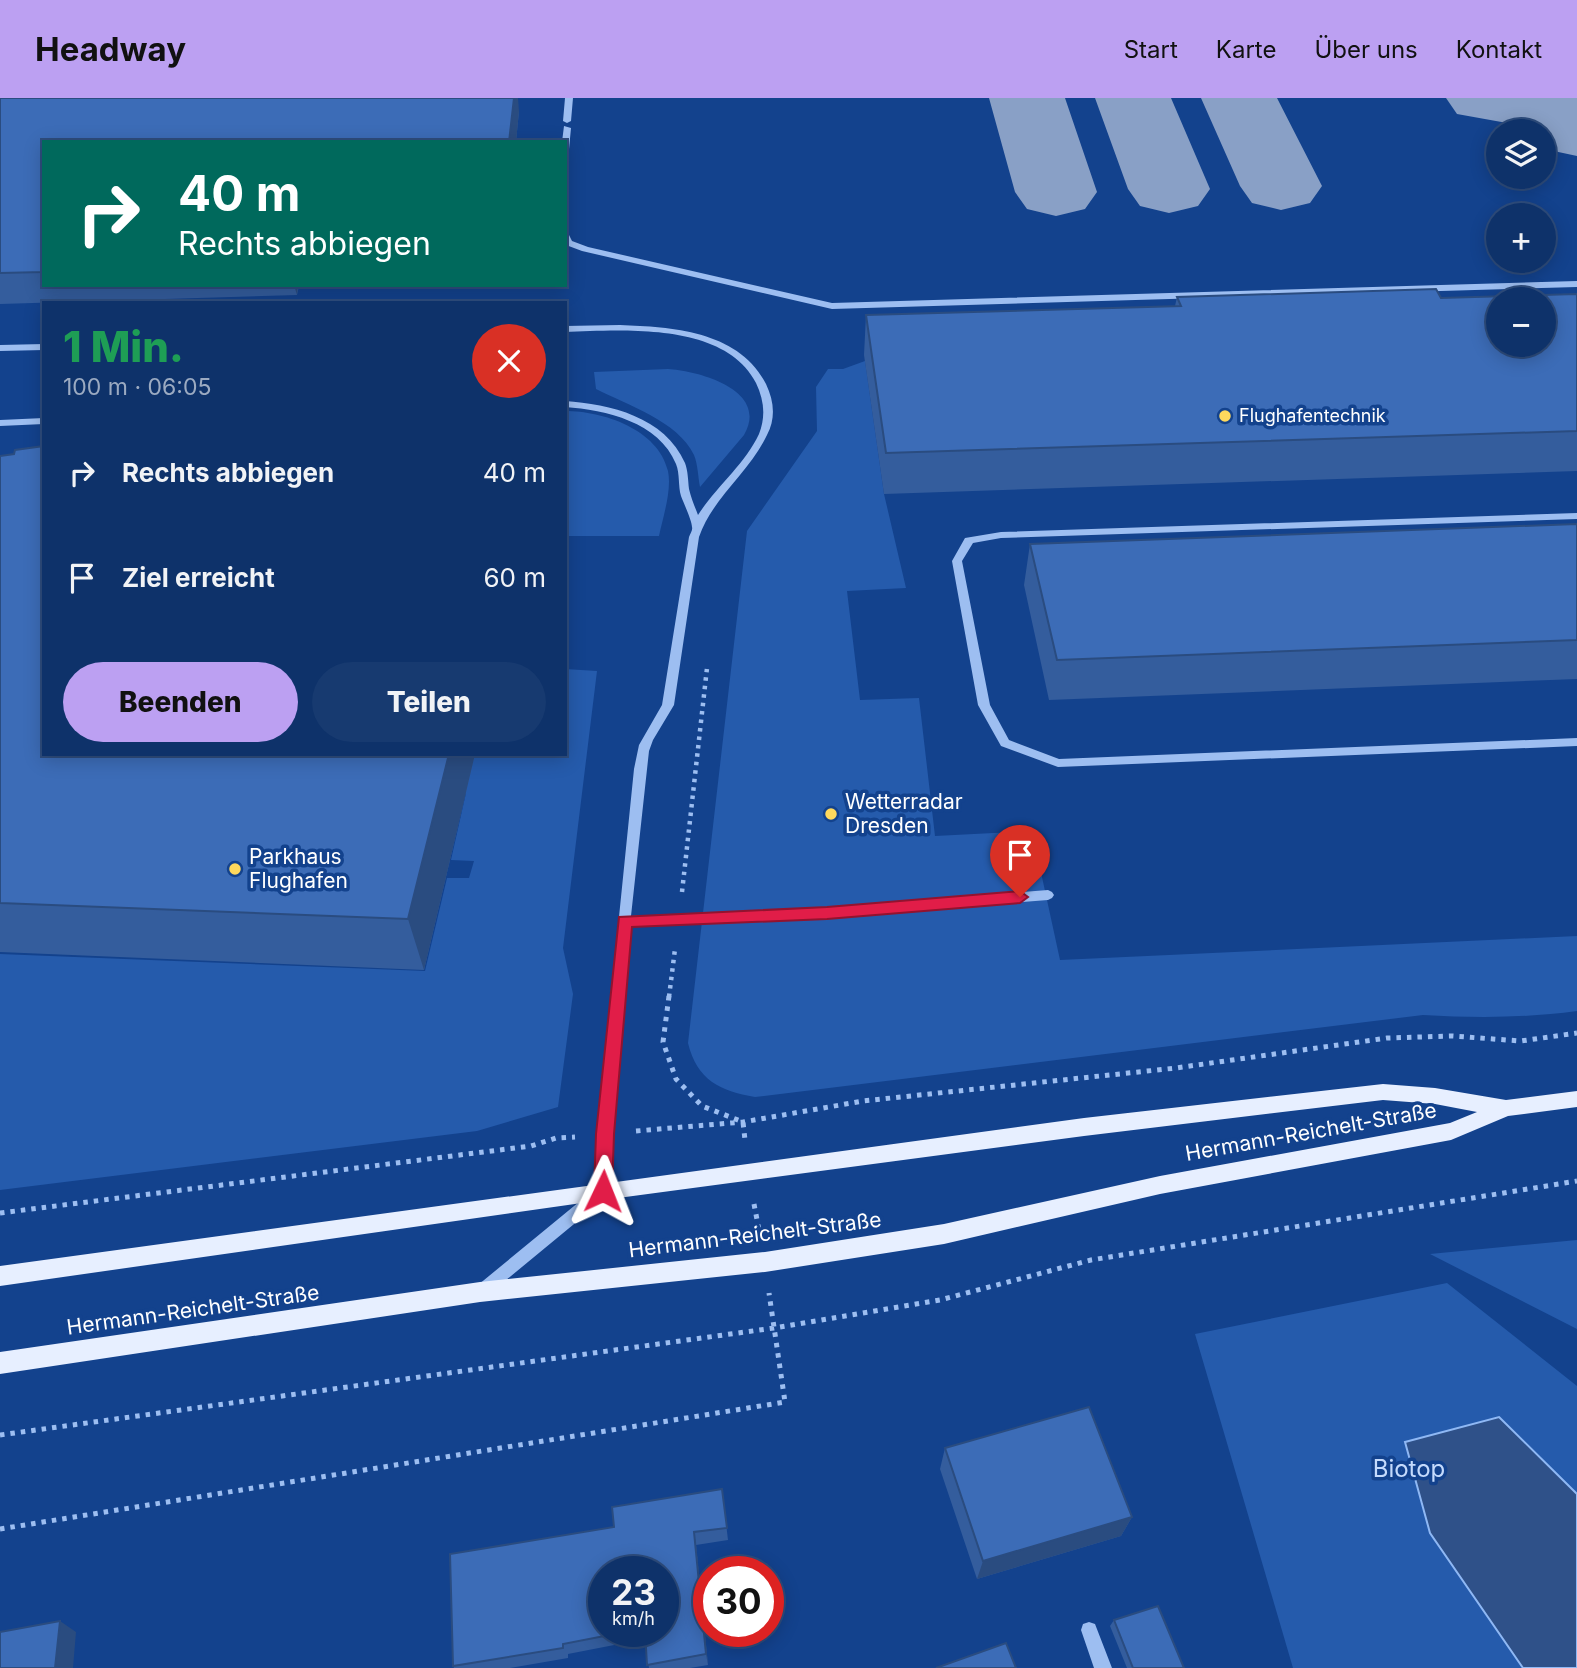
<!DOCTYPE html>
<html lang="de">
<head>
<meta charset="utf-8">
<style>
  body { margin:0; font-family:Inter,sans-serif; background:#173a70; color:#f1f3f6; height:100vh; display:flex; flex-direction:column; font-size:26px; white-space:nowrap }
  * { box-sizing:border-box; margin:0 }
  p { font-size:23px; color:#9baac1 }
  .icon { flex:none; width:38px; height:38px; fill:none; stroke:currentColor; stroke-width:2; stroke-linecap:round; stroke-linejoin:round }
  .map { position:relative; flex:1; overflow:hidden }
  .details { position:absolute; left:42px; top:203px; width:525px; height:455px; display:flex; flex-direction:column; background:#0e326a; border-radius:0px; box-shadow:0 4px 18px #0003,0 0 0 2px #2e4d7e }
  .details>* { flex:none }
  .top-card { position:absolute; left:42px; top:42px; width:525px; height:147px; border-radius:0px; box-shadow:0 4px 18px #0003,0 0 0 2px #2e4d7e; background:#00695c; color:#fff; overflow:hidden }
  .tools { position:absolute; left:1486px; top:21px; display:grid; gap:14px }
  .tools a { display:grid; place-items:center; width:70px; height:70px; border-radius:50%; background:#0e326a; box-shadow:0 4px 18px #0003,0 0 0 2px #2e4d7e; font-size:35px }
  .speed { position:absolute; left:588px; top:1458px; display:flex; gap:14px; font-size:35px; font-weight:700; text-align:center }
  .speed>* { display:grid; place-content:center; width:91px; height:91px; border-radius:50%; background:#0e326a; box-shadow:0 4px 18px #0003,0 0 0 2px #2e4d7e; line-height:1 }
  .speed small { font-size:18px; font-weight:400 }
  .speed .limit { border:10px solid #d22; background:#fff; color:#111 }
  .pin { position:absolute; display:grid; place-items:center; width:60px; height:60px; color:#fff; margin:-72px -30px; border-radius:50% 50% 50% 0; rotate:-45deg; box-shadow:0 0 7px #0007 }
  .pin .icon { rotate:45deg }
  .me { position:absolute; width:77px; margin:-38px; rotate:2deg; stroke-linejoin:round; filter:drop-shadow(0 0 5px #0008) }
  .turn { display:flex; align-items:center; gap:24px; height:147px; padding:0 21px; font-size:32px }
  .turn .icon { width:91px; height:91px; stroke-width:2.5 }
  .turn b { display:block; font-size:49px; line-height:60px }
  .round { display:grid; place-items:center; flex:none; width:74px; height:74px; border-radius:37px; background:#173a70 }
  .summary { display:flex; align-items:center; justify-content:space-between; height:119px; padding:0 21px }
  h1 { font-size:42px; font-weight:800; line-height:52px; color:#1e9e55 }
  .primary-button { display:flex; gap:14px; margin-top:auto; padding:14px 21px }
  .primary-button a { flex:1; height:80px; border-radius:42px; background:#bca0f2; color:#111; font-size:28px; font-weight:800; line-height:80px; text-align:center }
  .primary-button a+a { background:#173a70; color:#f1f3f6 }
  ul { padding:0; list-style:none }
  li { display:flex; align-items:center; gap:21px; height:105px; padding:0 21px }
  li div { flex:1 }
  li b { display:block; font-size:26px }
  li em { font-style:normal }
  header { display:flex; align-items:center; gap:42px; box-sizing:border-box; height:98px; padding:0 35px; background:#bca0f2; color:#111 }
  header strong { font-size:33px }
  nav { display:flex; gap:38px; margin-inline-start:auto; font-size:24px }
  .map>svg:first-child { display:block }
</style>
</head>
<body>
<header>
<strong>Headway</strong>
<nav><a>Start</a><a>Karte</a><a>Über uns</a><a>Kontakt</a></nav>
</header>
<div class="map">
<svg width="1577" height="1570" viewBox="0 0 1577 1570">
  <rect width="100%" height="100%" fill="#13428d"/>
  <path fill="#255bac" d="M 865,263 L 884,396 L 906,490 L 847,493 L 860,602 L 919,600 L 935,738 L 1032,733 L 1060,862 L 1577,838 L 1577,913 C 1526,920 1475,920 1423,917 L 755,999 C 720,993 697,982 688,945 L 747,433 L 817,333 L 816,289 L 828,271 L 843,271 Z
    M 668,271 C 699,273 770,292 744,337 L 700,389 C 698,379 698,367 694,357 C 678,323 627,307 596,291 L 594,274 Z
    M 565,313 C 603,313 658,331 668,373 C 672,392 663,419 659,438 L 565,438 Z
    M 565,571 L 597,573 L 563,850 L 573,896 L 558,1009 L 477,1033 L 0,1092 L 0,856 L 425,873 L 447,780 L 469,780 L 474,763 L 451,762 L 466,695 L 438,693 L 447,657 L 565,656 Z
    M 1577,1142 L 1577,1231 L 1430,1156 Z
    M 1447,1185 L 1577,1288 L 1577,1570 L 1293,1570 L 1195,1236 Z"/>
  <path fill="#2f5189" stroke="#8fb8f4" stroke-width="2" d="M 1499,1319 L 1577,1396 L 1577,1570 L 1523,1570 L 1430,1435 L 1405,1344 Z"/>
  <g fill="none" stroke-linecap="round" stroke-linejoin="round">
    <path fill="#89a0c6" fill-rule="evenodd" d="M 989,0 L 1065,0 L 1097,94 L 1085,111 L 1056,118 L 1027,111 L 1015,94 Z
      M 1095,0 L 1171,0 L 1210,91 L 1198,108 L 1169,115 L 1140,108 L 1128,91 Z
      M 1201,0 L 1277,0 L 1322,88 L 1310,105 L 1281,112 L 1252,105 L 1240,88 Z
      M 1446,0 L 1577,0 L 1577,58 L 1549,52 L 1544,46 L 1544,33 L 1525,33 L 1507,25 L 1457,16 Z"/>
    <path stroke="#9dbef1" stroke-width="4.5" stroke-dasharray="3.5 5" stroke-linecap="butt" d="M 682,794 L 707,570
      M 669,899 L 675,851"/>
    <path stroke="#9dbef1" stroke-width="5" stroke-dasharray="4.5 6" stroke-linecap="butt" d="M 669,898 L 663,944 L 676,981 L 702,1008 L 743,1024 L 745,1042
      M 636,1033 L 743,1024 L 863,1003 L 1176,970 L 1387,940 L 1452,938 L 1521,943 L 1577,935
      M 754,1106 L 759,1132
      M 0,1115 L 531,1048 L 556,1040 L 575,1039
      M 0,1337 L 774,1230 L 940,1202 L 1091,1162 L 1577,1083
      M 0,1431 L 785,1304 L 769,1195"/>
    <path fill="#9dbef1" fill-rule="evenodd" d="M 565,0 L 573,0 L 571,23 L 567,25 L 563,23 Z
      M 564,28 L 571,30 L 569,51 L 565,53 L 565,44 L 562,44 Z
      M 565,135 L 568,135 L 572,143 L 588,149 L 832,205 L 1577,183 L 1577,189 L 832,211 L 582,153 L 566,147 Z
      M 620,227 C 673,229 739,233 766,286 C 774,303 776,320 767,337 C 749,375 713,399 699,439 L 674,607 L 653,642 L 649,653 L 631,818 L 827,810 L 1048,792 L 1052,794 L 1054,797 L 1052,800 L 1048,802 L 827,820 L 630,828 L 616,984 L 610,1093 L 608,1098 L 488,1197 L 483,1199 L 478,1197 L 476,1192 L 478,1187 L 596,1090 L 606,947 L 634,671 L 639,647 L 662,607 L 689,439 C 690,436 693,432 692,429 C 692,423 684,406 681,398 C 678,388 680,376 676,366 C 659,324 606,312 565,309 L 565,303 C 610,306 665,319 685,365 C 688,373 688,382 689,391 C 691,400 695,409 698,417 C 716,389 745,366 759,336 C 766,318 764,302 756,285 C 725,224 623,232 565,234 L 565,228 Z
      M 44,246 L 44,252 L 0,253 L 0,247 Z
      M 44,320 L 44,326 L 0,328 L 0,322 Z
      M 1577,415 L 1577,421 L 1001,440 L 973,445 L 962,463 L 990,607 L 1009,642 L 1059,661 L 1577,640 L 1577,648 L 1058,669 L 1001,648 L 978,607 L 952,463 L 965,440 L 1001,434 Z
      M 1089,1524 L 1095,1526 L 1112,1570 L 1094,1570 L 1081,1532 L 1083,1526 Z"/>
    <path fill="#e7efff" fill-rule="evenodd" d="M 1383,986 L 1435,990 L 1506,1002 L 1577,993 L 1577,1009 L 1508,1018 L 1451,1042 L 1160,1096 L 944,1146 L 765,1174 L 480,1204 L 0,1276 L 0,1254 L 480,1184 L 765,1154 L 944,1126 L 1160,1078 L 1450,1025 L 1477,1014 L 1435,1006 L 1383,1002 L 1084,1038 L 603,1102 L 0,1188 L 0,1168 L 1084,1020 Z"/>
  </g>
  <path fill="#345d9d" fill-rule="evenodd" d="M 0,0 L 519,13 L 516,44 L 44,44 L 44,187 L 327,187 L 299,188 L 297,197 L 0,206 Z
    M 1577,196 L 1577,373 L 884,396 L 864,257 L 866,217 L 1175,208 L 1177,199 L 1441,200 Z
    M 0,358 L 44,656 L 475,656 L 424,872 L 0,854 Z
    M 1577,426 L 1577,581 L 1049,602 L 1024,487 L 1030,446 Z
    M 945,1350 L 1132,1419 L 1121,1438 L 977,1481 L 940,1371 Z
    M 722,1391 L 728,1442 L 696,1447 L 708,1567 L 690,1570 L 649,1570 L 645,1541 L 568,1556 L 568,1560 L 510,1570 L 454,1570 L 453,1568 L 614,1429 ZM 663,1474 L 663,1533 L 604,1533 Z
    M 1114,1522 L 1184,1570 L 1127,1570 L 1110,1528 Z"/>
  <path fill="#2a4c80" d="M 514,0 L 518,0 L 519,13 L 516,44 L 509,44 Z
    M 294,187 L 298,187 L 297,197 Z
    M 449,656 L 475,656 L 424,872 L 408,821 Z
    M 1132,1419 L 1121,1438 L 977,1481 L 983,1463 Z
    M 694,1434 L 696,1447 L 708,1567 L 706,1556 Z
    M 60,1523 L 76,1534 L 73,1570 L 55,1570 Z"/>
  <path fill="#3c6cb7" stroke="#2a4c80" stroke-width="2" fill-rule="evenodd" d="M 0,0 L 514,0 L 509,44 L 44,44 L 44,174 L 0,175 Z
    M 1436,191 L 1441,200 L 1577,196 L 1577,333 L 886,355 L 866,217 L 1181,208 L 1177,199 ZM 1498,201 L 1544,201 L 1544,247 L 1498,247 Z
    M 44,348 L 44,656 L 449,656 L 408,821 L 0,805 L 0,358 L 14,356 L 15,352 Z
    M 1577,426 L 1577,542 L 1057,562 L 1030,446 Z
    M 1089,1309 L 1132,1419 L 983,1463 L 945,1350 Z
    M 722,1391 L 727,1430 L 694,1434 L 706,1556 L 647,1567 L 645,1533 L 663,1533 L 663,1474 L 604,1474 L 604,1533 L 630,1533 L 563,1546 L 563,1550 L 453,1568 L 450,1456 L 614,1429 L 612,1409 Z
    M 1158,1508 L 1184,1570 L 1133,1570 L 1114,1522 Z
    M 60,1523 L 55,1570 L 0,1570 L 0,1534 Z
    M 1006,1545 L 1016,1570 L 936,1570 Z"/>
  <path fill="#e11d48" stroke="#92132f" stroke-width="2" d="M 1020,793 L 1028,799 L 1020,805 L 827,821 L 632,829 L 614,1036 L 612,1093 L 610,1099 L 603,1101 L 597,1099 L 594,1093 L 596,1036 L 619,819 L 827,809 Z"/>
  <g fill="#ffd95d" stroke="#13428d" stroke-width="2.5">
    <circle cx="1225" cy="318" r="7"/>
    <circle cx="831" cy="716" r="7"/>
    <circle cx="235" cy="771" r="7"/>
  </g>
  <g text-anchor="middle" stroke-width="7" stroke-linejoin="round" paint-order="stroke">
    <g font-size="18" fill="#fff" stroke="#13428d" text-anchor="start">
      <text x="1239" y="324">Flughafentechnik</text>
    </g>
    <g font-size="21" fill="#fff" stroke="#13428d" text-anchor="start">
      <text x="845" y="711">Wetterradar<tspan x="845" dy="24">Dresden</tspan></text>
      <text x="249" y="766">Parkhaus<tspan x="249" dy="24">Flughafen</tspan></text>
    </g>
    <g font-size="21" fill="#fff" stroke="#13428d">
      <text transform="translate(1311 1034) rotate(-10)" y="7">Hermann-Reichelt-Straße</text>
      <text transform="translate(755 1137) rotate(-7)" y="7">Hermann-Reichelt-Straße</text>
      <text transform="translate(193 1212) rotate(-8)" y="7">Hermann-Reichelt-Straße</text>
    </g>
    <g font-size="24" fill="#c4dafc" stroke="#13428d">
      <text x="1409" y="1379">Biotop</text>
    </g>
  </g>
</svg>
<div class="tools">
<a><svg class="icon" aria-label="layers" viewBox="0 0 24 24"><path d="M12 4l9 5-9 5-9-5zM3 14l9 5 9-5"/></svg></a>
<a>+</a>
<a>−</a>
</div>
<div class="speed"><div>23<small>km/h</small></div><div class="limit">30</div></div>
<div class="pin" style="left:1020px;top:799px;background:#d93025"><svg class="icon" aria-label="arrive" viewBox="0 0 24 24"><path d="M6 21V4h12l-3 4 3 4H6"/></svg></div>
<svg class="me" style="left:603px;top:1093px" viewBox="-20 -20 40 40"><path d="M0-17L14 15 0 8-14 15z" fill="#e11d48" stroke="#fff" stroke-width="4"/></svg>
<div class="top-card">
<div class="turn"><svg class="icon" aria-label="right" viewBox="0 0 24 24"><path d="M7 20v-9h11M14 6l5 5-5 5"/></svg><div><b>40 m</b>Rechts abbiegen</div></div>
</div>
<section class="details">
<div class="summary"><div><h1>1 Min.</h1><p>100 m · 06:05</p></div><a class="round" style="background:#d93025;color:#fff"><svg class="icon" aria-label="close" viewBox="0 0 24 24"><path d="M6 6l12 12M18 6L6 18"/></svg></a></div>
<ul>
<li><svg class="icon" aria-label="right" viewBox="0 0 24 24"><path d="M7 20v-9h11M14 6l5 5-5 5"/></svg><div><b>Rechts abbiegen</b></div><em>40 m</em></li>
<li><svg class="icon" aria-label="arrive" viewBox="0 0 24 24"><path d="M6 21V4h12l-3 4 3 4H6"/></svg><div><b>Ziel erreicht</b></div><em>60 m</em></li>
</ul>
<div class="primary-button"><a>Beenden</a><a>Teilen</a></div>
</section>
</div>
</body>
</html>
